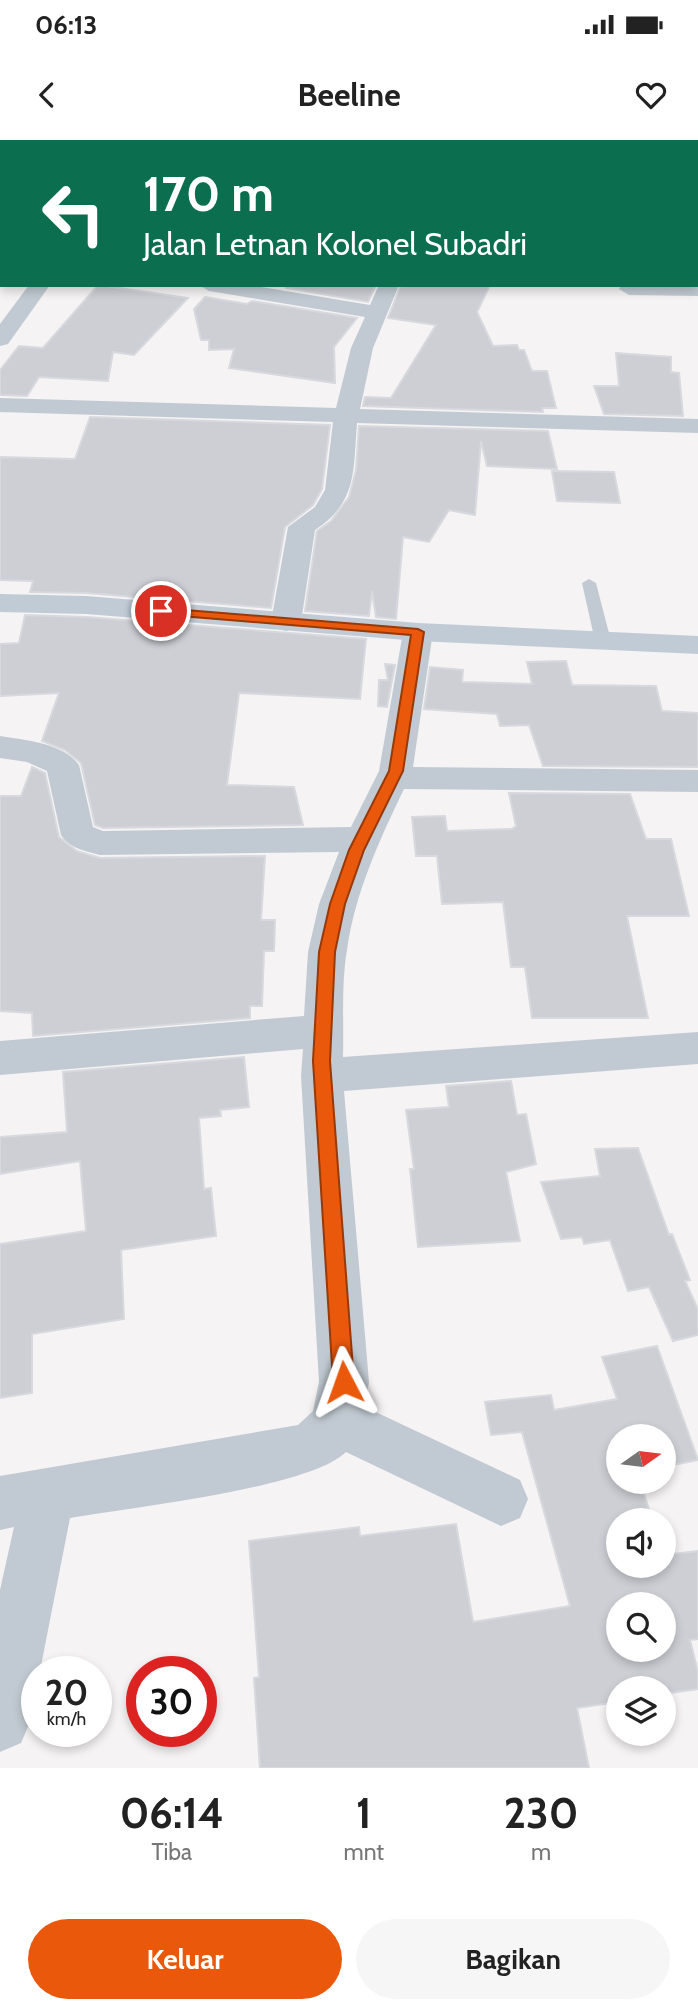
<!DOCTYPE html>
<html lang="id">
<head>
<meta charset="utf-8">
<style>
  body { margin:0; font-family:Cabin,sans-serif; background:#f6f6f6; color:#222; height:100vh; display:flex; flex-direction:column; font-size:26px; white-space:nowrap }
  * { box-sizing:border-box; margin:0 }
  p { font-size:23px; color:#767676 }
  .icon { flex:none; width:38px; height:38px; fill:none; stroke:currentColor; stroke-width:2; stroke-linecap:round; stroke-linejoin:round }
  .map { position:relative; height:1628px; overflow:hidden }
  .panel { display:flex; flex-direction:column; background:#fff; flex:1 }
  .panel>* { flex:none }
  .guide { position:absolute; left:0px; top:0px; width:698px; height:147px; box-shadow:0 4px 10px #0003; background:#0b6e4f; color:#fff; overflow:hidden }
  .needle { width:46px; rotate:76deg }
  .buttons { position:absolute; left:606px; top:1284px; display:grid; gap:14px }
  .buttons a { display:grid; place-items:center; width:70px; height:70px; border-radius:50%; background:#fff; box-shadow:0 4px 10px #0003; font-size:35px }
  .speed { position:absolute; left:21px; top:1516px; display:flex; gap:14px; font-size:35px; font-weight:700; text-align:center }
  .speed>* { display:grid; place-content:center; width:91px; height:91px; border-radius:50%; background:#fff; box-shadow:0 4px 10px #0003; line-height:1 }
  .speed small { font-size:18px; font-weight:400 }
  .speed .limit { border:10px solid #d22; background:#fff; color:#111 }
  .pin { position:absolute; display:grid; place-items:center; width:60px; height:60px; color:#fff; margin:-30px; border:4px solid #fff; border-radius:50%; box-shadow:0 2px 7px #0007 }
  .me { position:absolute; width:77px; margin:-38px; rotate:356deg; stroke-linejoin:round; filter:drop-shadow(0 0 5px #0008) }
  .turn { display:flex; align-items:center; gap:24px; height:147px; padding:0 28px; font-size:32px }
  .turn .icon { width:91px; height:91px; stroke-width:2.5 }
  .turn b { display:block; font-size:49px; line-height:60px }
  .eta { display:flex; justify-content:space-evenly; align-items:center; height:119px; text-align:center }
  .eta b { font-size:42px; font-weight:700; line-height:49px }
  .primary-button { display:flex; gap:14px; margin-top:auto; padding:14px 28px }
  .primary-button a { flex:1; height:80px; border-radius:42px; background:#ea580c; color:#fff; font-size:28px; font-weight:700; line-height:80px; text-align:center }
  .primary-button a+a { background:#f6f6f6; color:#222 }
  .status { display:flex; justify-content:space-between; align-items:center; height:49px; padding:0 35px; background:#fff; direction:ltr }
  .status svg { height:19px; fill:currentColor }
  header { display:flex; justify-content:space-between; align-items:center; height:91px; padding:0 28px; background:#fff; font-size:32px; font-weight:700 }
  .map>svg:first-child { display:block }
</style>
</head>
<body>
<div class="status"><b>06:13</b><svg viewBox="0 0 49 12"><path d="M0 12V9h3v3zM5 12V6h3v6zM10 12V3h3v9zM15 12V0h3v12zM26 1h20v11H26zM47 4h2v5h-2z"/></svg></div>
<header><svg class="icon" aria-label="back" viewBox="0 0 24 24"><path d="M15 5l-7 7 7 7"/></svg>Beeline<svg class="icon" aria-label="heart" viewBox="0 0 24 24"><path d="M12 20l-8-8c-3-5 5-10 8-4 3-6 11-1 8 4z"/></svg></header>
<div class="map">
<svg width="698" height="1628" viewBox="0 0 698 1628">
  <rect width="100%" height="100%" fill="#f5f3f3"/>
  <path fill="#cdcfd5" stroke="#d7d9de" stroke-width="2" fill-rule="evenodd" d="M 98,145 L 188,158 L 134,215 L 113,212 L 108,241 L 39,237 L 27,256 L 0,255 L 0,230 L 19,206 L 43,208 Z
    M 286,145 L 376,145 L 368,162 L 286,148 Z
    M 401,145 L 490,145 L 477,172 L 493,206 L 517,205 L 519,210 L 524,210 L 532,231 L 547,231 L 556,268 L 542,268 L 543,272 L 363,266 L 365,257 L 391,258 L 436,185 L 388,178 Z
    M 205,157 L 247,164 L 252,161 L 357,178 L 334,207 L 335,243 L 229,228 L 234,209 L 209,210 L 209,200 L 201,200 L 194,169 Z
    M 616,213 L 671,217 L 671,232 L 679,233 L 683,276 L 604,274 L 594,246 L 619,246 Z
    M 90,277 L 330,285 L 322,349 L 313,365 L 285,387 L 271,468 L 86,453 L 30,452 L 33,441 L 0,440 L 0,317 L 75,319 Z
    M 359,286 L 548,291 L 557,329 L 487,326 L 481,301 L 475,375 L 449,370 L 429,402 L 403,397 L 396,479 L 376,477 L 372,451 L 369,476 L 305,471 L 317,391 L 331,381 L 349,357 L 356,330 Z
    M 552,331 L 614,332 L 620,363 L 557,361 Z
    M 25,475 L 86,477 L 366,499 L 360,559 L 239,553 L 227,645 L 294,647 L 303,685 L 103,688 L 95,685 L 81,623 L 65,610 L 42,601 L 59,553 L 0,556 L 0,504 L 19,503 Z
    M 566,521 L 572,545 L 656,546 L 662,571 L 698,573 L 698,627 L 543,626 L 529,585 L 500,586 L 497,574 L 424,569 L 430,527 L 463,530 L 462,542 L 532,544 L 527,522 Z
    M 385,524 L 395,525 L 387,567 L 378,566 L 379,540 L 388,540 Z
    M 32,627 L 45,633 L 59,697 L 77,711 L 100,718 L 265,716 L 261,780 L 275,780 L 274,811 L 264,811 L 262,866 L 250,866 L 250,878 L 33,896 L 32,873 L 0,871 L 0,656 L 21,656 Z
    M 509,653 L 630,654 L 646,699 L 671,699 L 689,776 L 627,776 L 648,878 L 532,878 L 525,827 L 511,827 L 503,762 L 442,764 L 437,716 L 416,716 L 412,677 L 445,676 L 447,691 L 512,689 L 516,686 Z
    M 244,917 L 249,967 L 220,970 L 221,976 L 199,978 L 204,1049 L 211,1048 L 216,1096 L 121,1110 L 124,1179 L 32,1194 L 32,1253 L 0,1258 L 0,1104 L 86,1091 L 80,1021 L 0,1034 L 0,997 L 67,992 L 63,932 Z
    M 511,941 L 517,975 L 526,974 L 536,1024 L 506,1032 L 520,1101 L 418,1107 L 410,1029 L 414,1029 L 406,970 L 449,967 L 446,946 Z
    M 638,1008 L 669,1095 L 672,1094 L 690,1140 L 685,1141 L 698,1169 L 698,1195 L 673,1201 L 649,1147 L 628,1151 L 610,1100 L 584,1104 L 582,1097 L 561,1099 L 541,1042 L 600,1036 L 595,1009 Z
    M 657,1206 L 698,1320 L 663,1327 L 663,1297 L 618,1297 L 618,1342 L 640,1342 L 653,1381 L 618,1381 L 618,1426 L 663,1426 L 663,1412 L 664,1415 L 698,1411 L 698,1499 L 690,1500 L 698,1532 L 698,1549 L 663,1554 L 663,1549 L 618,1549 L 618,1562 L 577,1568 L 589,1628 L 260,1628 L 254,1538 L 259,1537 L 249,1401 L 359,1387 L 360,1396 L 456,1384 L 473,1482 L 570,1466 L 522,1292 L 491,1295 L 485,1262 L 551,1255 L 554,1270 L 617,1259 L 602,1217 ZM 618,1465 L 663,1465 L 663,1510 L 618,1510 Z"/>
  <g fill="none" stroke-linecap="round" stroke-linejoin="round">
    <path fill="#c1cad2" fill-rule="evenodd" d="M 589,439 L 596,443 L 611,501 L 608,504 L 603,506 L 595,501 L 582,443 Z"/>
    <path fill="#c1cad2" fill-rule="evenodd" d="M 15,0 L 49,0 L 14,2 Z
      M 119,0 L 136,0 L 118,2 Z
      M 389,0 L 418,0 L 388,2 Z
      M 0,38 L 2,38 L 2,48 L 0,48 Z
      M 696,38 L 698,38 L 698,48 L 696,48 Z
      M 0,89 L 2,89 L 2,101 L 0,101 Z
      M 698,144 L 698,156 L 629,155 L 619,149 L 621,145 Z
      M 29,145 L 50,145 L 8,204 L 0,206 L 0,184 Z
      M 199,145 L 249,145 L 370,165 L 379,145 L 399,145 L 373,208 L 360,269 L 698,279 L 698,293 L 357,283 C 353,330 358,362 315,390 L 301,482 L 296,488 L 286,491 L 276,488 L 271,482 L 288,387 L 315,367 L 325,350 L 333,282 L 0,272 L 0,258 L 336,268 L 351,208 L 365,177 L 209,151 Z
      M 418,483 L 429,486 L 433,492 L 413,627 L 698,630 L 698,652 L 404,649 C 379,701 355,753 347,810 C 341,845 344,882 343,917 L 698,892 L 698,924 L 344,951 L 369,1242 L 365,1267 L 520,1340 L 528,1359 L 520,1378 L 501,1386 L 346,1312 C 310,1348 128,1368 70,1378 L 40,1531 L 37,1531 L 30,1582 L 21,1603 L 0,1612 L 0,1450 L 14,1387 L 0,1390 L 0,1336 L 298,1285 L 313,1271 L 319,1242 L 301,936 L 303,909 L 0,935 L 0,901 L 304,876 L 308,812 L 319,764 L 339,712 L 100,715 C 85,711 69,708 61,695 L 47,631 L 27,622 L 0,618 L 0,596 C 24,600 64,603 79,625 L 93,687 L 103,691 L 351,687 L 379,631 L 403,492 L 407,486 Z"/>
    <path fill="#c1cbd6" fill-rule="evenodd" d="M 0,454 L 86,456 L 418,483 L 698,496 L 698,514 L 418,501 L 86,474 L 0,472 Z"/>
  </g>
  <path fill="#ea580c" stroke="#983908" stroke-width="2" d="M 161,468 L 418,489 L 424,492 L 403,631 L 364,710 L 345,764 L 335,812 L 330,921 L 354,1242 L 351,1249 L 344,1252 L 336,1249 L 333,1242 L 313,921 L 319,812 L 330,764 L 349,710 L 389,631 L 411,495 L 157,474 L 157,469 Z"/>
</svg>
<div class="buttons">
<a><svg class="needle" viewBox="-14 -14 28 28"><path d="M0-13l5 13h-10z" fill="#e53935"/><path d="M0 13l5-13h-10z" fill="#767676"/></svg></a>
<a><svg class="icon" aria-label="sound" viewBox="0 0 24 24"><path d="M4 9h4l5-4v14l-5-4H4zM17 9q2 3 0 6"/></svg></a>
<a><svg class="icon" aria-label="search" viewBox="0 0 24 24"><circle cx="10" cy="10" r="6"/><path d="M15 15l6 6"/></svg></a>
<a><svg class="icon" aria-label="layers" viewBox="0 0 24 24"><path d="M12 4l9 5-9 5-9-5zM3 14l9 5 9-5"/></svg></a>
</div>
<div class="speed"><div>20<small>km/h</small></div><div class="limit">30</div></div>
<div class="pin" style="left:161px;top:471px;background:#d93025"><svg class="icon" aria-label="arrive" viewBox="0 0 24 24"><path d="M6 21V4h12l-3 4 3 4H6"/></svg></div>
<svg class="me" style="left:344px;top:1242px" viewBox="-20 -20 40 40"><path d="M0-17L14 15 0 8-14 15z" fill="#ea580c" stroke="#fff" stroke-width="4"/></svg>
<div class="guide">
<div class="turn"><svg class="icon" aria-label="left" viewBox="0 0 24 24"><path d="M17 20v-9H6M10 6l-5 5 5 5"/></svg><div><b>170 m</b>Jalan Letnan Kolonel Subadri</div></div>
</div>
</div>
<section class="panel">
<div class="eta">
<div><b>06:14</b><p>Tiba</p></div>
<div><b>1</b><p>mnt</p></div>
<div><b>230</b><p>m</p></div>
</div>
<div class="primary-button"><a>Keluar</a><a>Bagikan</a></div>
</section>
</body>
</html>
